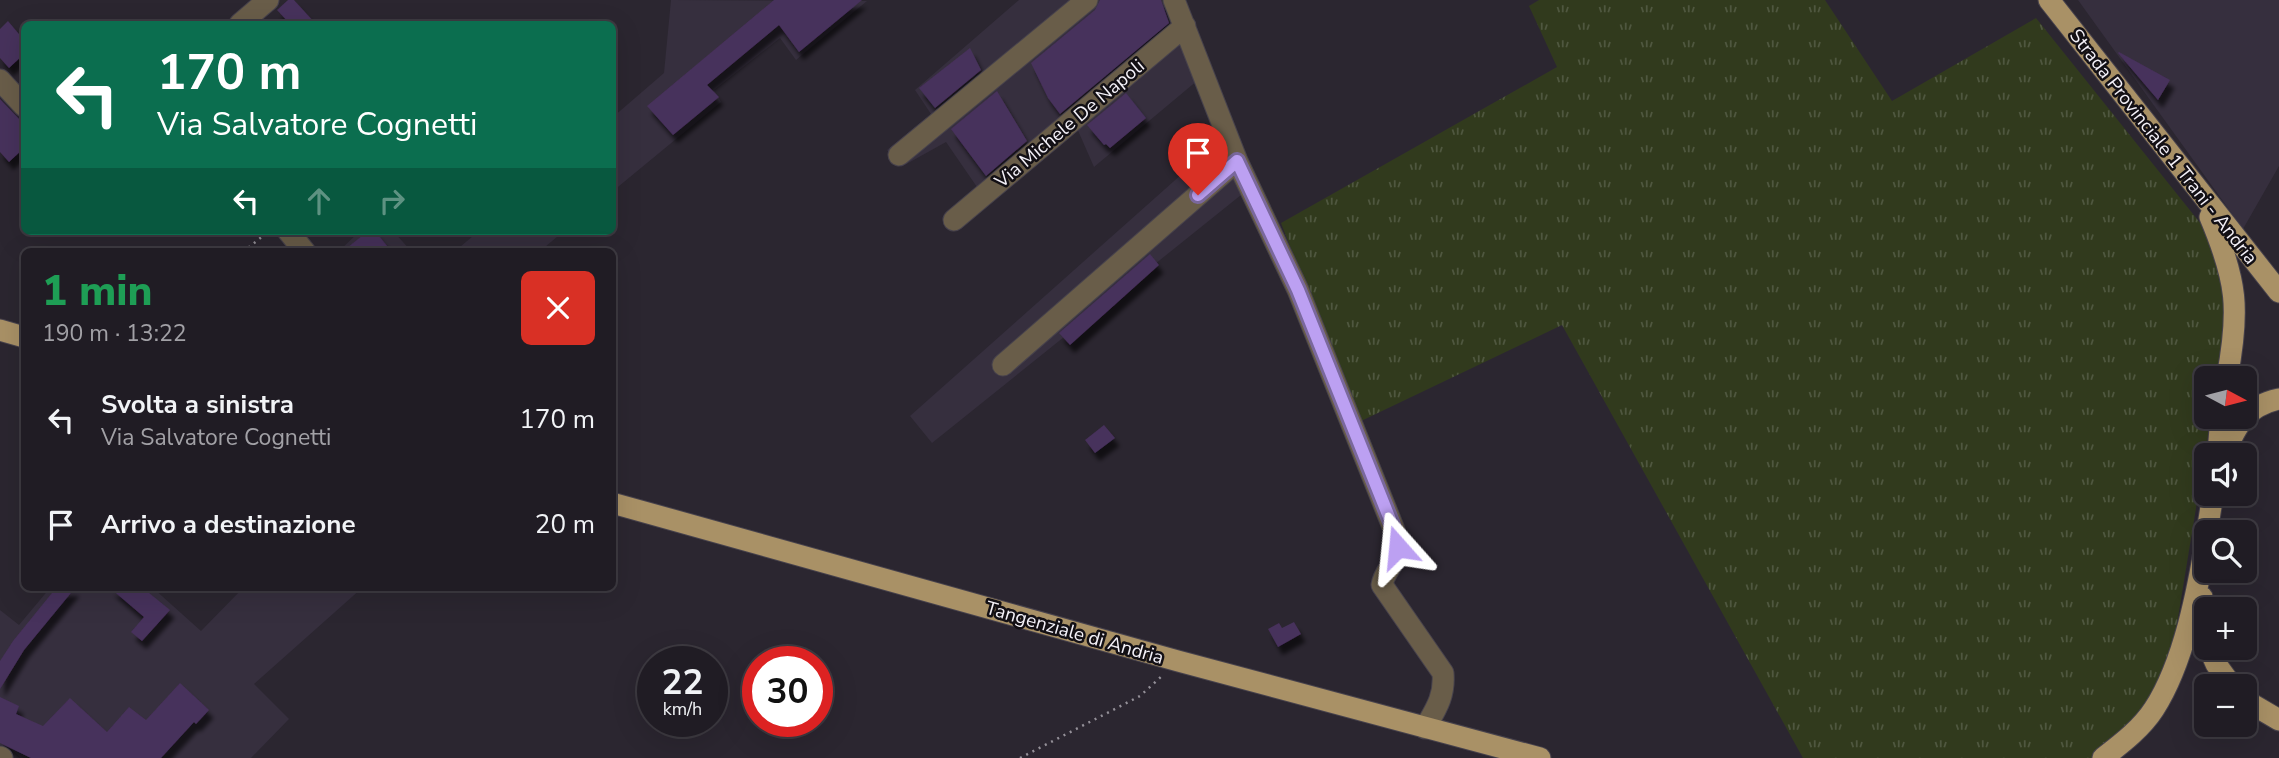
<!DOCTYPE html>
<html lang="it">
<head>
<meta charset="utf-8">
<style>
  body { margin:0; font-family:"Nunito Sans",sans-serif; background:#2d2931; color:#f1f3f6; height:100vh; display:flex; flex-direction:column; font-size:26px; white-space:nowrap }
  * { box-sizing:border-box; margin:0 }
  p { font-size:23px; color:#a2a1a6 }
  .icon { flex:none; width:38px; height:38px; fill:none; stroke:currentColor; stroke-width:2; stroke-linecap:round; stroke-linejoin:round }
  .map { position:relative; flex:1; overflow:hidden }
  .drawer { position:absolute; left:21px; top:248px; width:595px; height:343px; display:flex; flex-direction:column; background:#201c24; border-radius:10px; box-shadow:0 7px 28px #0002,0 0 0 2px #3d3a41 }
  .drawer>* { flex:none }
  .hud { position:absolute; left:21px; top:21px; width:595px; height:214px; border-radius:10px; box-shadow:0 7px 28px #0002,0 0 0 2px #3d3a41; background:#0b6e4f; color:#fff; overflow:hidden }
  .needle { width:46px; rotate:97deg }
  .controls { position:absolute; left:2194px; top:366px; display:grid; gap:14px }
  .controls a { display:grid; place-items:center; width:63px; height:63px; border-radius:10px; background:#201c24; box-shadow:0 7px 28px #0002,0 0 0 2px #3d3a41; font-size:35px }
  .speed { position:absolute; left:637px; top:646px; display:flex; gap:14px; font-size:35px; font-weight:700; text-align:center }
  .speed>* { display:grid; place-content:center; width:91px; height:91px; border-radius:50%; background:#201c24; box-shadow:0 7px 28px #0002,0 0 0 2px #3d3a41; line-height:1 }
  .speed small { font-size:18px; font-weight:400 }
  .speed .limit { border:10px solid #d22; background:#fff; color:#111 }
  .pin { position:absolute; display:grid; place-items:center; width:60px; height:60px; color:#fff; margin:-72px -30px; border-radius:50% 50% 50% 0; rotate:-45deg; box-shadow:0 0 7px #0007 }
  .pin .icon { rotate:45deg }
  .me { position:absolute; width:77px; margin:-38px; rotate:342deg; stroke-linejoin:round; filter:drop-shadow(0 0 5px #0008) }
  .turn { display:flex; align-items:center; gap:24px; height:147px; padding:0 21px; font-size:32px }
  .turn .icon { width:91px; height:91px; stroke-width:2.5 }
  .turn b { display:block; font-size:49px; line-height:60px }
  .lanes { display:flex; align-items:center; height:66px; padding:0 21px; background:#0003; justify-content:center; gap:35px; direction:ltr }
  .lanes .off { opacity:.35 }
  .round { display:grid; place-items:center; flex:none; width:74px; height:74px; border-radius:10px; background:#2d2931 }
  .head { display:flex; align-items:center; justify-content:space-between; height:119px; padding:0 21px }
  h1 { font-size:42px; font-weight:800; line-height:52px; color:#1e9e55 }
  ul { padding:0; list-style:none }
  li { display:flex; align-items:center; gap:21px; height:105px; padding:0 21px }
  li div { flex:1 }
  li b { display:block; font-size:26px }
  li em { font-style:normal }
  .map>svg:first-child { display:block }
</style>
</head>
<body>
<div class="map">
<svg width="2279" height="758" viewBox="0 0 2279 758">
  <defs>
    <pattern id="grass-tufts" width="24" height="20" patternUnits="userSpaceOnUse" patternTransform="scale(1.75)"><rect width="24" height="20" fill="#313a1d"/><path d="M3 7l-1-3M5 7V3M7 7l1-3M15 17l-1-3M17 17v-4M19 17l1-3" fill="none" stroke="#4f573f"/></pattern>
    <filter id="shadow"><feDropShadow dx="4.5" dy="8" stdDeviation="2" flood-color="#0009"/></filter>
  </defs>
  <rect width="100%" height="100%" fill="#2b2630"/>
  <path fill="#362f3e" d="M 671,0 L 867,1 L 796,60 L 780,38 L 714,90 L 721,102 L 613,191 L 613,117 L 664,73 Z
    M 1019,0 L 1162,0 L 1198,80 L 1094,167 L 1076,126 L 957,230 L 942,218 L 977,187 L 946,142 L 901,167 L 887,150 L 931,114 L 915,90 Z
    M 2078,0 L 2279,0 L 2279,166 L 2243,229 Z
    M 1219,141 L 1241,195 L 932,443 L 910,416 Z
    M 360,231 L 393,231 L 412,252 L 338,252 Z
    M 479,231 L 564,231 L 539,252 L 454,252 Z
    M 50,588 L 153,588 L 201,631 L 243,588 L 362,588 L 254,684 L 289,719 L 251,758 L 21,758 L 12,750 L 0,745 L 0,610 L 19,625 Z"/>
  <path fill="url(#grass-tufts)" d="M 1539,0 L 1825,0 L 1892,101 L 2036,18 L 2201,224 L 2219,262 L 2227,308 L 2217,378 L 2207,378 L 2207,416 L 2211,417 L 2173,648 L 2163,680 L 2132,722 L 2091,758 L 1803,758 L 1562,325 L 1359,422 L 1281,223 L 1557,67 L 1529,6 Z"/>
  <path fill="#47305b" filter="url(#shadow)" d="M 288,0 L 294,0 L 316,24 L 290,24 L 277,10 Z
    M 774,0 L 862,0 L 799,52 L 779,25 L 707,85 L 719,97 L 673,135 L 647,106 Z
    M 1100,0 L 1161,0 L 1169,23 L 1060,114 L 1048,98 L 1031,63 L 1095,10 Z
    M 8,21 L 24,40 L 24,54 L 9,68 L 0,58 L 0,29 Z
    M 970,48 L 981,70 L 935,108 L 919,88 Z
    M 2119,52 L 2170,80 L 2158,100 L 2118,53 Z
    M 997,91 L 1027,141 L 986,176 L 951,129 Z
    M 1126,93 L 1146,118 L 1110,148 L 1106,144 L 1104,145 L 1087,125 Z
    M 0,99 L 24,124 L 24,148 L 9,162 L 0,152 Z
    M 368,231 L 375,231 L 392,252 L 342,252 Z
    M 1150,254 L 1159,265 L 1070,345 L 1059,333 Z
    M 1104,425 L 1115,438 L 1095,453 L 1085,440 Z
    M 56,588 L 75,588 L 24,650 L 0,689 L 0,661 L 13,641 Z
    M 110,588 L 143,588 L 170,610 L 142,641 L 131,632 L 144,617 Z
    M 1294,622 L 1301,634 L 1278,647 L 1268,629 L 1279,623 L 1282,628 Z
    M 180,683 L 209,710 L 196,724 L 194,722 L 161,758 L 31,758 L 0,743 L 0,697 L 19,706 L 16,714 L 43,726 L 70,698 L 107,732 L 129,707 L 146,720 Z"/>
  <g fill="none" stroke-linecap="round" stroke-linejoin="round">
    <defs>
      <path id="minor" d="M 1174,0 L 1237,161 L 1298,290 L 1393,527 C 1395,533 1399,542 1398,549 C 1397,562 1384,571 1382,585 L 1443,673 C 1445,696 1436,709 1425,728
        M 240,24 L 268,0
        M 0,80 L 24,106
        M 899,155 L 1087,0
        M 954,220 L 1185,26
        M 288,231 L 305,252
        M 1003,365 L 1237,161
        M 0,757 L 2,758"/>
      <path id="major" d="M 2049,0 L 2279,292
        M 2210,217 C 2237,281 2240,309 2227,378
        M 0,330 L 24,337
        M 2218,453 L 2221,416
        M 2224,455 C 2236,426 2246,406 2279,399
        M 612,503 L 1178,661 L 1540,758
        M 2207,532 L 2213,494
        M 2202,597 L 2203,621 L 2207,639
        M 2209,648 L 2216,664 L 2232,686
        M 2245,700 L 2279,720
        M 2103,758 C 2121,744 2141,729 2154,709 C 2184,663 2198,589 2207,534"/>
    </defs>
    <use href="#minor" stroke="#47424c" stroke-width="23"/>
    <use href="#major" stroke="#47424c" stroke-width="23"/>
    <path stroke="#959199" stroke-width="2.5" stroke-dasharray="2 5" stroke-linecap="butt" d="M 243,252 L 269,231
      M 1020,758 L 1140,696 L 1163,675"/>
    <use href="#minor" stroke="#695d49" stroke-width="21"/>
    <use href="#major" stroke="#a99166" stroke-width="21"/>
  </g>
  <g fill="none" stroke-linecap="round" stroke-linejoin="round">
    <defs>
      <path id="route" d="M 1198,195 L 1237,161 L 1298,290 L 1393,527 L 1398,547"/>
    </defs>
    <use href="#route" stroke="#7a689d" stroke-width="18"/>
    <use href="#route" stroke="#bca0f2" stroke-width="12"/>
  </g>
  <g text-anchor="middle" stroke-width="5" stroke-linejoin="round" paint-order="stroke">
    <g font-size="19" fill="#f4f1f8" stroke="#131015">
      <text transform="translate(1069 123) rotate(-40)" y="7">Via Michele De Napoli</text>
      <text transform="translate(2164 146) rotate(52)" y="7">Strada Provinciale 1 Trani - Andria</text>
      <text transform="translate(1075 632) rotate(16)" y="7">Tangenziale di Andria</text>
    </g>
  </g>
</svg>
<div class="controls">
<a><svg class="needle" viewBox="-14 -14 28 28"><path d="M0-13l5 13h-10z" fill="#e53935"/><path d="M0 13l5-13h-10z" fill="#a2a1a6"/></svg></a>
<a><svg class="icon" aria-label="sound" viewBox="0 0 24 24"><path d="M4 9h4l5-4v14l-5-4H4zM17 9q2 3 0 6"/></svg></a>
<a><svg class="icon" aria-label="search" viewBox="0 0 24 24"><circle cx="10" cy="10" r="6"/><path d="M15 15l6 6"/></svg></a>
<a>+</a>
<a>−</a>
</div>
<div class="speed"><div>22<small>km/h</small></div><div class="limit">30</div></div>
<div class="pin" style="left:1198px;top:195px;background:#d93025"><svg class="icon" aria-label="arrive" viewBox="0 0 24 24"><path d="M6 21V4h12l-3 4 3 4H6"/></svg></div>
<svg class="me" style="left:1398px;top:547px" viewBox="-20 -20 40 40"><path d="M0-17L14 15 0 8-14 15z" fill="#bca0f2" stroke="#fff" stroke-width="4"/></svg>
<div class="hud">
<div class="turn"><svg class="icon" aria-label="left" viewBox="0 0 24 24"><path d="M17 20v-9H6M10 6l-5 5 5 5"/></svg><div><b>170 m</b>Via Salvatore Cognetti</div></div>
<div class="lanes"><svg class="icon" aria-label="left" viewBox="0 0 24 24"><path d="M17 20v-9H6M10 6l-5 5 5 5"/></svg><svg class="icon off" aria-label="ahead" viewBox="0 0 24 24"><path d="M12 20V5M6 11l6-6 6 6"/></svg><svg class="icon off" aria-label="right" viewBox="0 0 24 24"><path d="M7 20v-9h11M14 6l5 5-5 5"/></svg></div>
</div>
<section class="drawer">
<div class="head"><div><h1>1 min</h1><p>190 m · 13:22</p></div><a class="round" style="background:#d93025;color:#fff"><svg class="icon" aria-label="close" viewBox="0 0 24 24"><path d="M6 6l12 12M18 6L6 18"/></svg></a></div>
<ul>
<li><svg class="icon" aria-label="left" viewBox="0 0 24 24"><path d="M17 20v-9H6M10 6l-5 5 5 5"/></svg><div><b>Svolta a sinistra</b><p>Via Salvatore Cognetti</p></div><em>170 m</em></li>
<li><svg class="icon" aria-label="arrive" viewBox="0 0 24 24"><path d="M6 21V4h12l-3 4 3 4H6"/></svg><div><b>Arrivo a destinazione</b></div><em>20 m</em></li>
</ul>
</section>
</div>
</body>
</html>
